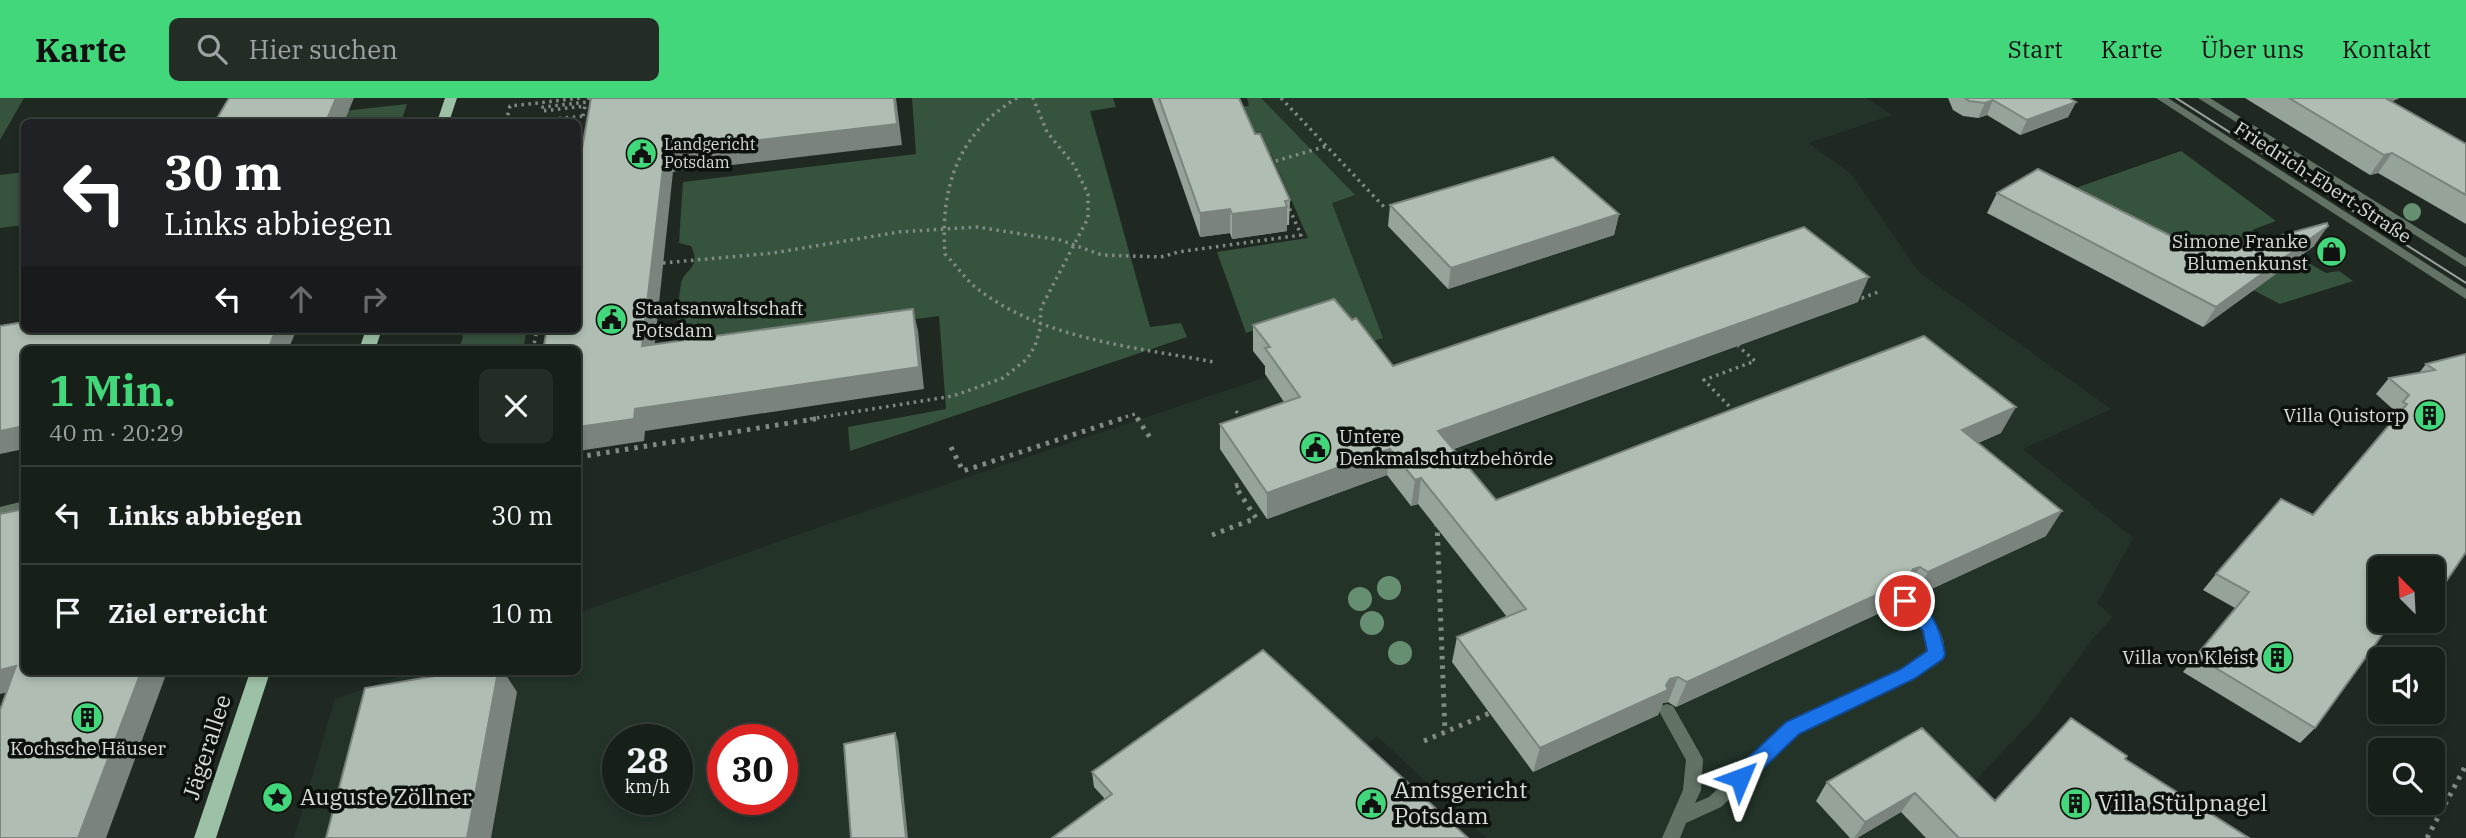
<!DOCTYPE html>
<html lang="de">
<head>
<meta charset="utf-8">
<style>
  body { margin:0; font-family:"IBM Plex Serif",serif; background:#242c26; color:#f1f3f6; height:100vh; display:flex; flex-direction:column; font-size:26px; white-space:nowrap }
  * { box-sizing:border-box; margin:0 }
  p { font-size:23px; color:#9ea2a2 }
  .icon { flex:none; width:38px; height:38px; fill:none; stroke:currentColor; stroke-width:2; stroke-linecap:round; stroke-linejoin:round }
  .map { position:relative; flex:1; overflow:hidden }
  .details { position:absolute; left:21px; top:248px; width:560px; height:329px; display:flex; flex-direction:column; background:#171f19; border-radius:10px; box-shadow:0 4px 10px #0003,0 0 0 2px #363d38 }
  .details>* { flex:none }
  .guide { position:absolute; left:21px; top:21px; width:560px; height:214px; border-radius:10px; box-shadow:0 4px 10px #0003,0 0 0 2px #363d38; background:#202124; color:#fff; overflow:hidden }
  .needle { width:46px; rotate:336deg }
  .buttons { position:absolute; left:2368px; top:458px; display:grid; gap:14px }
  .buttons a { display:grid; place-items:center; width:77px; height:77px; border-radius:10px; background:#171f19; box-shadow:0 4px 10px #0003,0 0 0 2px #363d38; font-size:35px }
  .speed { position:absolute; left:602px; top:626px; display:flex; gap:14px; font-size:35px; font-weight:700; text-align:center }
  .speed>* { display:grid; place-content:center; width:91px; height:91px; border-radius:50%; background:#171f19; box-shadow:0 4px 10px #0003,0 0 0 2px #363d38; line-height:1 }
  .speed small { font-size:18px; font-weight:400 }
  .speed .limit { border:10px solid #d22; background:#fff; color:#111 }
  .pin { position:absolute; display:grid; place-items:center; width:60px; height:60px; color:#fff; margin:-30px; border:4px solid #fff; border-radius:50%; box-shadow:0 2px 7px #0007 }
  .me { position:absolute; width:77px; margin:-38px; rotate:46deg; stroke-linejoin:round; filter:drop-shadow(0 0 5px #0008) }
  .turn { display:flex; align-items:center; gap:24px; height:147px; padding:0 28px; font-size:32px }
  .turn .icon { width:91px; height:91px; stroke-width:2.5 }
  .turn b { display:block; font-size:49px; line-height:60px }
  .lanes { display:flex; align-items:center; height:66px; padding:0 28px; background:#0003; justify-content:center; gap:35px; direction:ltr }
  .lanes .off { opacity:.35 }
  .round { display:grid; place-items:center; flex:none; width:74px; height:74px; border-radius:10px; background:#242c26 }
  .headline { display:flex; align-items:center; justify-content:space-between; height:119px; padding:0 28px }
  h1 { font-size:42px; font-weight:800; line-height:52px; color:#42d77b }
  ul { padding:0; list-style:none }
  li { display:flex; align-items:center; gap:21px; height:98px; padding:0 28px; border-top:2px solid #363d38 }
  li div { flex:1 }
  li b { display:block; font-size:26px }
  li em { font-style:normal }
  header { display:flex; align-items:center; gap:42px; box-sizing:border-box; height:98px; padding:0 35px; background:#42d77b; color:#111 }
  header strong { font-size:33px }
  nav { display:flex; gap:38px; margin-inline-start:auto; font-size:24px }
  .search { width:490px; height:63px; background:#242c26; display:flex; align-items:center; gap:18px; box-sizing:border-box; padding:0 24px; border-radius:10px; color:#9ea2a2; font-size:26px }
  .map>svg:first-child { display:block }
</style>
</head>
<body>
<header>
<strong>Karte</strong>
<div class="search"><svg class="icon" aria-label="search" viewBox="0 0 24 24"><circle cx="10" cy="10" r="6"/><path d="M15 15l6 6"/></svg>Hier suchen</div>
<nav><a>Start</a><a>Karte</a><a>Über uns</a><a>Kontakt</a></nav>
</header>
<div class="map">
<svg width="2466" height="740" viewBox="0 0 2466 740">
  <rect width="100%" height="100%" fill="#1f2921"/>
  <path fill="#233328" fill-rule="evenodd" d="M 1261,0 L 1866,0 L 1892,17 L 1809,45 L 1851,76 L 1919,174 L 2111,311 L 2023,351 L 2133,440 L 2097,505 L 2113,519 L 2094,539 L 2037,617 L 1958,701 L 1997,740 L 1486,740 L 1377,638 L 1249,740 L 294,740 L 335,601 L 411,574 L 578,574 L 578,515 L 828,426 L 1382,240 L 1331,105 L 1354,97 ZM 618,642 L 677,642 L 677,702 L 618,702 ZM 723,642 L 782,642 L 782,702 L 723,702 Z"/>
  <path fill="#36533e" d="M 0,0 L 24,0 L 0,42 Z
    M 912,0 L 1113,0 L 1116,9 L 1090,13 L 1150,229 L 1181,225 L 1187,239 L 850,353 L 848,329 L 946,311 L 939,218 L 675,252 C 677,230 677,207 681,186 C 684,170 702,171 691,148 L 679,145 L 683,84 L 916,56 Z
    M 1247,0 L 1261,0 L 1355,97 L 1332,105 L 1383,240 L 1364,246 L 1332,208 L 1246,235 L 1217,154 L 1308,140 L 1271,56 L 1257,57 L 1239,9 L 1249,8 Z
    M 407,6 L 401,24 L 331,24 L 344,13 Z
    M 2181,53 L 2276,123 L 2252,132 L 2326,175 L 2339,173 L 2353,183 L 2280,206 L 2064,94 Z
    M 24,74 L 24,127 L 0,130 L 0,77 Z
    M 465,231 L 527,231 L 523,252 L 459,252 Z"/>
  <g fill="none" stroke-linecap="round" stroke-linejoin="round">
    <path stroke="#818a83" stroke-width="3.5" stroke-dasharray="2.5 4.5" stroke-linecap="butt" d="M 1017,0 C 958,35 940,89 945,156 C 955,166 963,178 974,188 C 1039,241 1135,249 1214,264
      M 1281,0 L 1385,110
      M 583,18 L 585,8 L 542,13 L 543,9 L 588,4 L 589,0
      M 506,24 L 510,8 L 582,0
      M 524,24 L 584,18
      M 1269,65 L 1327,48
      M 663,165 L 773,155 L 899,134 L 977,129 L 1060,142 L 1102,157 L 1161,159 L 1178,154 L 1301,137 L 1287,105
      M 1856,196 L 1862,200 L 1878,194
      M 533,252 L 537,231
      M 1729,308 L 1704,282 L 1755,263 L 1738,248
      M 1236,313 L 1242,321
      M 810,321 L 953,298 L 1003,280 L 1027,261 L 1035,248 L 1040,231 L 1041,210 L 1088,120 L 1088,96 L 1074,67 L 1047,34 L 1033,0
      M 1119,321 L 1135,316 L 1138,321"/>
    <path stroke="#818a83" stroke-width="5" stroke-dasharray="3.5 6" stroke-linecap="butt" d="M 1137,320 L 1151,341
      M 1241,320 L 1243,322
      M 951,349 L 963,373 L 1124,320
      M 578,359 L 821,320
      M 1437,425 L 1445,634
      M 1212,437 L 1256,420 L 1235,388 L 1243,386
      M 1424,643 L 1490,615
      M 2427,740 L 2466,667"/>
    <path fill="#627366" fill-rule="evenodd" d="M 2156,0 L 2168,0 L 2466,191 L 2466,201 Z
      M 2198,0 L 2210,0 L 2466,160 L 2466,169 Z
      M 24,403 L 24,413 L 0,419 L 0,409 Z
      M 1905,497 L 1910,499 C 1926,514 1952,536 1942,561 L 1913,581 L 1799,635 L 1721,709 L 1686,725 L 1680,740 L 1662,740 L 1683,692 L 1686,662 L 1659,613 L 1661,608 L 1667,606 L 1673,608 L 1703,661 L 1701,692 L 1695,705 L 1709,699 L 1787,625 L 1901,571 L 1928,553 L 1925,533 L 1897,503 L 1900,499 Z"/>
    <path fill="#9dc1a6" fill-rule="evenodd" d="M 445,0 L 457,0 L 449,24 L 437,24 Z
      M 366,231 L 382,231 L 375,252 L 359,252 Z
      M 250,574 L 270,574 L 216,740 L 194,740 Z"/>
    <path stroke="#9aa29c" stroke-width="2" d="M 2176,0 L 2466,185"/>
  </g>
  <g fill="#668f71">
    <circle cx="2412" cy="114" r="9"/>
    <circle cx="1389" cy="490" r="12"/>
    <circle cx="1360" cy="501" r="12"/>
    <circle cx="1372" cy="525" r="12"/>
    <circle cx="1400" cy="555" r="12"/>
  </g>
  <path fill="#96a399" d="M 1152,0 L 1239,0 L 1255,36 L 1290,102 L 1289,127 L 1287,127 L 1287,133 L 1232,141 L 1230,135 L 1200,139 Z
    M 1948,0 L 2069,0 L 2076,4 L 2068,19 L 2020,37 L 1987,17 L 1978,20 L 1963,18 L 1953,12 Z
    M 2245,0 L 2399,0 L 2391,4 L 2466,46 L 2466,126 L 2378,75 L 2370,77 Z
    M 1997,95 L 2195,150 L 2223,153 L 2314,148 L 2203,229 L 1987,115 Z
    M 1390,107 L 1619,116 L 1614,137 L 1448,191 L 1388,128 Z
    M 1858,204 L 1454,351 L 1496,402 L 2001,335 L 1978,345 L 2046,438 L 1914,499 L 1906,495 L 1903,495 L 1897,507 L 1676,609 L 1668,604 L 1663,605 L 1658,617 L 1533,674 L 1452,564 L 1457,539 L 1507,519 L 1418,406 L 1411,408 L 1387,377 L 1267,421 L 1220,351 L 1220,326 L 1284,304 L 1265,276 L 1265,268 L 1253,253 L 1253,227 L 1352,222 L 1393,268 Z
    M 2466,256 L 2445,485 L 2432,497 L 2432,471 L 2380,471 L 2315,630 L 2300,645 L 2183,574 L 2235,510 L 2203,492 L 2216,476 L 2313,417 L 2393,322 L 2390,321 L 2395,313 L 2376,296 L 2389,280 L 2419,275 L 2426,266 Z
    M 2125,661 L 2249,740 L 1926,740 L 1901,714 L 1857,740 L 1850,740 L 1816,703 L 1827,684 L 1995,703 Z
    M 1092,674 L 1468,740 L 1105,701 L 1094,689 Z"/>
  <path fill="#7a847d" d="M 336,0 L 354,0 L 344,24 L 326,24 Z
    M 896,0 L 902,47 L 673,74 L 652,271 L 642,248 L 665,53 Z
    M 2377,0 L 2399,0 L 2366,16 Z
    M 1993,2 L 1987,17 L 1978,20 L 1985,5 Z
    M 2076,4 L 2068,19 L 2020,37 L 2027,22 Z
    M 2392,55 L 2378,75 L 2370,77 L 2384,57 Z
    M 1287,109 L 1287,133 L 1232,141 L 1232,116 Z
    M 1230,111 L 1230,135 L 1200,139 L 1200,115 Z
    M 1619,116 L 1614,137 L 1448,191 L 1451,170 Z
    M 2328,128 L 2314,148 L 2203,229 L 2216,209 Z
    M 1869,179 L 1858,204 L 1434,358 L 1438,333 Z
    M 913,211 L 918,233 L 924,291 L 645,333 L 644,343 L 578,353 L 578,329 L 635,311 Z
    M 276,231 L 297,231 L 288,252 L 268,252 Z
    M 2016,309 L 2001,335 L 1949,357 L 1962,332 Z
    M 24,328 L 24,351 L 0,356 L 0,333 Z
    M 1390,351 L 1387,377 L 1267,421 L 1267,395 Z
    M 1421,380 L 1418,406 L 1411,408 L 1415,382 Z
    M 2062,413 L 2046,438 L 1914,499 L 1928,474 Z
    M 1920,469 L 1906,495 L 1903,495 L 1897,507 L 1676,609 L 1687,584 L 1913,471 Z
    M 16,568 L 37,587 L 0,596 L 0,572 Z
    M 141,574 L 167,574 L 106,740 L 78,740 Z
    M 498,574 L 504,574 L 517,594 L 491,740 L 467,740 Z
    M 1678,579 L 1668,604 L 1663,605 L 1658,617 L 1533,674 L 1540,650 L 1670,581 Z
    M 895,635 L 898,643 L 908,740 L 906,740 Z
    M 1915,695 L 1901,714 L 1857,740 L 1854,740 L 1865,724 Z"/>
  <path fill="#afbdb2" stroke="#7a847d" stroke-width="2" d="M 229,0 L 336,0 L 326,24 L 215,24 Z
    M 591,0 L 894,0 L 897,26 L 665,53 L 642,248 L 913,211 L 919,269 L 635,311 L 634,321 L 578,329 L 578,252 L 543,252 L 547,231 L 578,231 L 578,73 Z
    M 1159,0 L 1239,0 L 1255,36 L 1260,36 L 1290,102 L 1285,103 L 1287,109 L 1232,116 L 1230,111 L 1200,115 Z
    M 1965,0 L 2069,0 L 2076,4 L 2027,22 L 1993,2 L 1985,5 L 1969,3 Z
    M 2289,0 L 2385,0 L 2466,46 L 2466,97 L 2392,55 L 2384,57 Z
    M 1553,59 L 1619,116 L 1451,170 L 1390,107 Z
    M 2038,71 L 2195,150 L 2205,144 L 2223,153 L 2327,125 L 2328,128 L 2216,209 L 1997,95 Z
    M 1804,129 L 1869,179 L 1438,333 L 1496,402 L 1924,238 L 2016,309 L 1962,332 L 2062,413 L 1928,474 L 1920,469 L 1913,471 L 1909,478 L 1911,481 L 1687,584 L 1678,579 L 1670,581 L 1666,587 L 1668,592 L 1540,650 L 1457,539 L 1526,511 L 1421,380 L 1415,382 L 1390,351 L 1267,395 L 1220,326 L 1300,299 L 1265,250 L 1270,249 L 1253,227 L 1334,201 L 1352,222 L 1356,220 L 1393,268 Z
    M 24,224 L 24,231 L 276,231 L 268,252 L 24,252 L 24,328 L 0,333 L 0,228 Z
    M 2466,256 L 2466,454 L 2445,485 L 2432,479 L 2432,471 L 2380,471 L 2380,523 L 2392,523 L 2315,630 L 2196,558 L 2249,494 L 2216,476 L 2281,401 L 2313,417 L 2407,306 L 2403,304 L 2409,297 L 2389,280 L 2435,272 L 2426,266 Z
    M 24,411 L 24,574 L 141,574 L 78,740 L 0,740 L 0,612 L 16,568 L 0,572 L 0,416 Z
    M 1263,552 L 1468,740 L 1052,740 L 1112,696 L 1092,674 Z
    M 457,574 L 498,574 L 467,740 L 326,740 L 365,590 Z
    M 2071,620 L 2127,658 L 2125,661 L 2249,740 L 1959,740 L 1915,695 L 1865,724 L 1827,684 L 1922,630 L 1995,703 Z
    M 895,635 L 906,740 L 851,740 L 844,646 Z"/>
  <path fill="#1a73e8" stroke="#114b97" stroke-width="2" d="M 1905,496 C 1930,504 1941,533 1945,556 L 1943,561 L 1914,581 L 1799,636 L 1747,686 L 1740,689 L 1733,686 L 1730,680 L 1733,674 L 1786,624 L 1901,571 L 1927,553 L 1923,533 L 1896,503 L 1899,498 Z"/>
  <defs>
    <symbol id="civic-disc" viewBox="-11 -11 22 22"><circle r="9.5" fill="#42d77b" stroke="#0c110d"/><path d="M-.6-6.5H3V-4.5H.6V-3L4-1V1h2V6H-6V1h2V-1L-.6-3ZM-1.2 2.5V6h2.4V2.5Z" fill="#111"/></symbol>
    <symbol id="shop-disc" viewBox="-11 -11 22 22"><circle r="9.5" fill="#42d77b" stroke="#0c110d"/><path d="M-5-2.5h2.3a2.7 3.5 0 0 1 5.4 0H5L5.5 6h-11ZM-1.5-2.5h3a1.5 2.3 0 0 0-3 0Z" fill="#111"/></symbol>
    <symbol id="building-disc" viewBox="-11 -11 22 22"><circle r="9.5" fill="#42d77b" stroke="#0c110d"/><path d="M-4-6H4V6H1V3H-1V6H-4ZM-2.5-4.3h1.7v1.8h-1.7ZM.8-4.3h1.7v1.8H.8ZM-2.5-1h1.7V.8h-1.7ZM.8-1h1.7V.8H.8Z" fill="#111"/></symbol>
    <symbol id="sight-disc" viewBox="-11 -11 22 22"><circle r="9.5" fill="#42d77b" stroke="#0c110d"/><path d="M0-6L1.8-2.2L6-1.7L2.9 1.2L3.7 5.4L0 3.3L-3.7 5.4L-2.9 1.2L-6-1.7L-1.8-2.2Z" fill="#111"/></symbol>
  </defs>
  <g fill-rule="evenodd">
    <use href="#civic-disc" x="624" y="38" width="35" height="35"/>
    <use href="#shop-disc" x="2314" y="136" width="35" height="35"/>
    <use href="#civic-disc" x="594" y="204" width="35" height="35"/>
    <use href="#building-disc" x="2412" y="300" width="35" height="35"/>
    <use href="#civic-disc" x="1298" y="332" width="35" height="35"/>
    <use href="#building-disc" x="2260" y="542" width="35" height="35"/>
    <use href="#building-disc" x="70" y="602" width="35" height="35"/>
    <use href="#sight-disc" x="260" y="682" width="35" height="35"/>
    <use href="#civic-disc" x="1354" y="688" width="35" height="35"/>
    <use href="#building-disc" x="2058" y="688" width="35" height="35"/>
  </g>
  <g text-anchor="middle" stroke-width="7" stroke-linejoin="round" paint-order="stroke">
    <g font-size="16" fill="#d7ded8" stroke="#0c110d" text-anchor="start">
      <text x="664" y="52">Landgericht<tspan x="664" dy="18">Potsdam</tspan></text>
    </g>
    <g font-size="19" fill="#d7ded8" stroke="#0c110d">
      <text transform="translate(2323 84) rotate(33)" y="7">Friedrich-Ebert-Straße</text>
    </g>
    <g font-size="19" fill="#d7ded8" stroke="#0c110d" text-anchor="end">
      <text x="2308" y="150">Simone Franke<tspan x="2308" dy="22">Blumenkunst</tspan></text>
      <text x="635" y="217" text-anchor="start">Staatsanwaltschaft<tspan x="635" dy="22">Potsdam</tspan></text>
      <text x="2406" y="324">Villa Quistorp</text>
      <text x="1339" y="345" text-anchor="start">Untere<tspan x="1339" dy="22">Denkmalschutzbehörde</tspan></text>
      <text x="2255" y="566">Villa von Kleist</text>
      <text x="88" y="657" text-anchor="middle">Kochsche Häuser</text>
    </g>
    <g font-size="23" fill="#d7ded8" stroke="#0c110d">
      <text transform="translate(207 649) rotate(-72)" y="8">Jägerallee</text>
    </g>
    <g font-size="23" fill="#d7ded8" stroke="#0c110d" text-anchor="start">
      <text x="1394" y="700">Amtsgericht<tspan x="1394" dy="26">Potsdam</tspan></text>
      <text x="300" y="707">Auguste Zöllner</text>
      <text x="2098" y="713">Villa Stülpnagel</text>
    </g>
  </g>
</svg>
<div class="buttons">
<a><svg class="needle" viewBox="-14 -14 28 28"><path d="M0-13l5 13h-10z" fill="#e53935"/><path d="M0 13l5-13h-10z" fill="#9ea2a2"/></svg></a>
<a><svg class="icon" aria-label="sound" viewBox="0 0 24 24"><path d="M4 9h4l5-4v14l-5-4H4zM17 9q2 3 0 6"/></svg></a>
<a><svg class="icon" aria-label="search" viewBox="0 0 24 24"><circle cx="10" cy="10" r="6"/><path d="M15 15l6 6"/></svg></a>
</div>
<div class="speed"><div>28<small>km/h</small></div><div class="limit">30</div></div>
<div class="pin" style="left:1905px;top:503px;background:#d93025"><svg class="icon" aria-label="arrive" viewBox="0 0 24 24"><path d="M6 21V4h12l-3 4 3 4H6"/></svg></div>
<svg class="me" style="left:1740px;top:680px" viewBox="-20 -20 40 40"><path d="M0-17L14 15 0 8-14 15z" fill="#1a73e8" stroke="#fff" stroke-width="4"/></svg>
<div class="guide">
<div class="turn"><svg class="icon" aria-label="left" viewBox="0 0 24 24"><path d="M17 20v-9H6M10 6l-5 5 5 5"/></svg><div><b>30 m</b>Links abbiegen</div></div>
<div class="lanes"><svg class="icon" aria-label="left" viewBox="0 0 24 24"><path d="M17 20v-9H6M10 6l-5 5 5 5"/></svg><svg class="icon off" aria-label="ahead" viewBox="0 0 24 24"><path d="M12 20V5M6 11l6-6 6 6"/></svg><svg class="icon off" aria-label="right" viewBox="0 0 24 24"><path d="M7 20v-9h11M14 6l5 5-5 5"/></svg></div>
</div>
<section class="details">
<div class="headline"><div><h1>1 Min.</h1><p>40 m · 20:29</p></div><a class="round"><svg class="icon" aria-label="close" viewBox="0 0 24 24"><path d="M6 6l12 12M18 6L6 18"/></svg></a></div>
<ul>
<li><svg class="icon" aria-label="left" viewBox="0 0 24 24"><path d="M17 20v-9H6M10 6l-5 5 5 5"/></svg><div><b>Links abbiegen</b></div><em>30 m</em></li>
<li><svg class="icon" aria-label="arrive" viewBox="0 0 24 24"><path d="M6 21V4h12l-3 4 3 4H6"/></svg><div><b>Ziel erreicht</b></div><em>10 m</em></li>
</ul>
</section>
</div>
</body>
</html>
